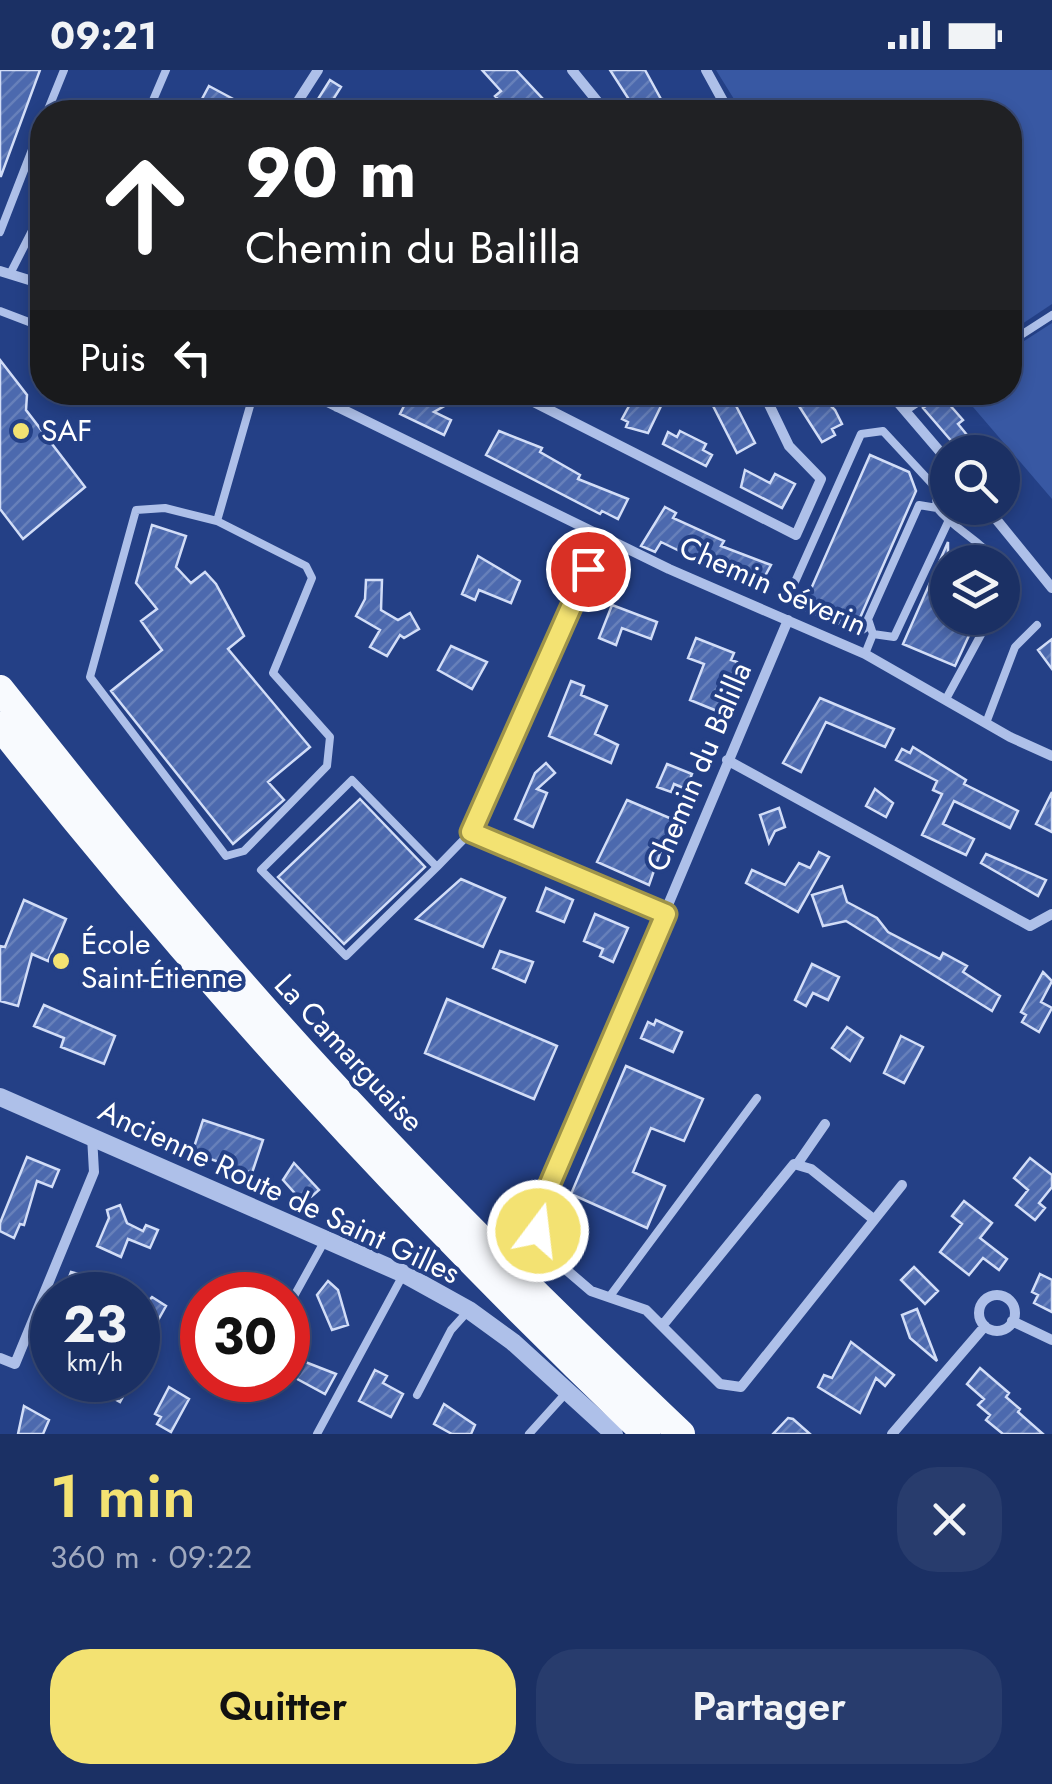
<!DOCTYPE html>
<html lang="fr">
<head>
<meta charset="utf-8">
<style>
  body { margin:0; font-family:Jost,sans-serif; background:#283c6d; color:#f1f3f6; height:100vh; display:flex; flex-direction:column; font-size:38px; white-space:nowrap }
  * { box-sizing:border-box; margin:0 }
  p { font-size:32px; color:#a0a9bf }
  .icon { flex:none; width:55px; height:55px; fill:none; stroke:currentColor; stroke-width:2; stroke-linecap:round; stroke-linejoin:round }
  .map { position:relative; height:1364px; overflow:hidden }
  .details { display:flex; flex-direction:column; background:#1b3064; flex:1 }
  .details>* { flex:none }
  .hud { position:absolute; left:30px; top:30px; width:992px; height:305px; border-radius:40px; box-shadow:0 5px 15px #0003,0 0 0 2px #394b78; background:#202124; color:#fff; overflow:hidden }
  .buttons { position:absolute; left:930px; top:365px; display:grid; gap:20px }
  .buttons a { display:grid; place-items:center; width:90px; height:90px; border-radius:50%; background:#1b3064; box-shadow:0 5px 15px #0003,0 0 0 2px #394b78; font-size:50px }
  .speed { position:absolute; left:30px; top:1202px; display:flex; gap:20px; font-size:50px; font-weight:700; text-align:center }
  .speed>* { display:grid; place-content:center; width:130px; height:130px; border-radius:50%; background:#1b3064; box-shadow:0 5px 15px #0003,0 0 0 2px #394b78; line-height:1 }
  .speed small { font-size:25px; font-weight:400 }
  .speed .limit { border:15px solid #d22; background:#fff; color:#111 }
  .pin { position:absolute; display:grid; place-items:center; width:85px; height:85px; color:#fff; margin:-42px; border:5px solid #fff; border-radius:50%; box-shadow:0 2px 10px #0007 }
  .me { position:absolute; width:110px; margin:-55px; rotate:15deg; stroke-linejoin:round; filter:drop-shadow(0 0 8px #0008) }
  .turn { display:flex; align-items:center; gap:35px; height:210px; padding:0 50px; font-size:45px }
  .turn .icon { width:130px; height:130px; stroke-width:2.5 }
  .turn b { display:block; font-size:70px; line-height:85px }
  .then { display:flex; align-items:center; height:95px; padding:0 50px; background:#0003; gap:20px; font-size:38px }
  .round { display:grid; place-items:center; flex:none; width:105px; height:105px; border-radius:40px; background:#283c6d }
  .summary { display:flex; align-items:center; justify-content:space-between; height:170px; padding:0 50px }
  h1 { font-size:60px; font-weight:600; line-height:75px; color:#f3e272 }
  .cta { display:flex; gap:20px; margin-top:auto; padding:20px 50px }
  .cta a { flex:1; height:115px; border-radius:40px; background:#f3e272; color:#111; font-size:40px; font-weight:600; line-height:115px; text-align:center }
  .cta a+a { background:#283c6d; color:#f1f3f6 }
  .status { display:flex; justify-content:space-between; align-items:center; height:70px; padding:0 50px; background:#1b3064; direction:ltr }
  .status svg { height:28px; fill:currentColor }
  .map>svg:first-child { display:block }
</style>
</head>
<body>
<div class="status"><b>09:21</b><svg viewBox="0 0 49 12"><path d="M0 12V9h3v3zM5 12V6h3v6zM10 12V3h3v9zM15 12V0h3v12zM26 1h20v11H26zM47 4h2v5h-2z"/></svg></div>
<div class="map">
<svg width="1052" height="1364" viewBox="0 0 1052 1364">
  <defs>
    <pattern id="building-hatch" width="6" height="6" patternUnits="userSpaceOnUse" patternTransform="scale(2.5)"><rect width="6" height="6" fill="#4c69ae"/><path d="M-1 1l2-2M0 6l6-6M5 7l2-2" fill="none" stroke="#6780ba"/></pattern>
  </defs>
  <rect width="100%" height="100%" fill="#244086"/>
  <path fill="#3858a3" d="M 716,0 L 1052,0 L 1052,234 L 1010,262 L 1010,42 L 742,42 Z
    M 1052,253 L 1052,429 L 961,323 L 1010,322 L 1010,280 Z"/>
  <path fill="url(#building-hatch)" stroke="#d2ddf7" stroke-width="2.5" d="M 0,0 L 40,0 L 1,106 L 0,106 Z
    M 482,0 L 516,0 L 542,28 L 526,42 L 510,42 L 495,26 L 501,21 Z
    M 610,0 L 645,0 L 668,42 L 637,42 Z
    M 330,10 L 341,17 L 329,36 L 318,29 Z
    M 209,16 L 235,30 L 229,42 L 195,42 Z
    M 0,290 L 27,325 L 26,340 L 85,417 L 23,469 L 0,439 Z
    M 420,322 L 469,322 L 434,342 L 451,350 L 444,365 L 400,344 L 407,330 L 412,332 Z
    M 603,322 L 634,322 L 661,336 L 648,363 L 626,357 L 628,352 L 622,349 L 629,336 Z
    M 706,322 L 729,322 L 755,373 L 737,383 Z
    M 790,322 L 817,322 L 823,335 L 828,333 L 835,340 L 842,354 L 832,359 L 835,365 L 822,372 Z
    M 941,325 L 963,350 L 958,354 L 972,371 L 960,381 L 923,338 Z
    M 499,361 L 542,378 L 540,382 L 580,405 L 578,409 L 628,429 L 618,449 L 602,441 L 600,444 L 486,385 Z
    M 680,361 L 706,374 L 703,380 L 712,385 L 706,396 L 663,374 L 668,362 L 677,367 Z
    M 870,385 L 909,402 L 916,421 L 859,550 L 807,528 Z
    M 745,400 L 770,413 L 775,404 L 795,414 L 782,438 L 741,417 Z
    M 665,437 L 676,443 L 673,448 L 724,471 L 721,476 L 771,495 L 758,519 L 661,472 L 655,482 L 641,476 Z
    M 152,455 L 186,466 L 176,497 L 191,513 L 205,502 L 216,514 L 244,566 L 228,579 L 310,677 L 268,712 L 284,730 L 233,774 L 111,621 L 162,580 L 141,551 L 157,539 L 136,513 Z
    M 948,472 L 948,548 L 977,548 L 955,596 L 903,574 Z
    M 478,486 L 520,511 L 511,533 L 479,520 L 475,530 L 462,524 Z
    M 366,510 L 382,510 L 381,540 L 398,550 L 410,543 L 419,559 L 404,568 L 400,565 L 387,586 L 370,577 L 380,560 L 356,546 L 365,529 Z
    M 612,535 L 657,552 L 651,569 L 622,558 L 616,575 L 599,568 Z
    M 696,568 L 734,583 L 731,590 L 737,592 L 717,641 L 690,630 L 704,594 L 688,588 Z
    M 1052,569 L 1052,599 L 1038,580 Z
    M 451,576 L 487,592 L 472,619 L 438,600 Z
    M 571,611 L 584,616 L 581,625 L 607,636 L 595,664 L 618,675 L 611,693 L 549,666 Z
    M 820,628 L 894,659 L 885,677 L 826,652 L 801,702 L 783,693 Z
    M 913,677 L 966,710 L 964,714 L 1018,741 L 1010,758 L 954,731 L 943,754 L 974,769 L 966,785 L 922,765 L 942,724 L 933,720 L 937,711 L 896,690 L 902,679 L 910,683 Z
    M 546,693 L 555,703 L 537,719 L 547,723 L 533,757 L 515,749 L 535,703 Z
    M 667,694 L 692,704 L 686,719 L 674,714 L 671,722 L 657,717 Z
    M 875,719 L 893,733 L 886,747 L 866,736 Z
    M 1052,722 L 1052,762 L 1036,754 Z
    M 360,729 L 425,797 L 344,874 L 278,807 Z
    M 627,730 L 672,749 L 649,815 L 597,792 Z
    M 779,738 L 785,757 L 775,761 L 769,773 L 760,745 Z
    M 819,782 L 829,787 L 798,842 L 746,813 L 752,800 L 785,815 L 799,793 L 810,798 Z
    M 986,784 L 1046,810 L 1038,826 L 981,793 Z
    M 461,809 L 505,828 L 483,877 L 416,849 Z
    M 842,816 L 847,832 L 877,848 L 888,862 L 940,889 L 943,883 L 967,896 L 963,902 L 1000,926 L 992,941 L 846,851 L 823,856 L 812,825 Z
    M 546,818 L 573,830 L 564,852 L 537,841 Z
    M 24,830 L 66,849 L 48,891 L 32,884 L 18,936 L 0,931 L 0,876 L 5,877 Z
    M 595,844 L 628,858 L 613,892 L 600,886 L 603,879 L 584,871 Z
    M 500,881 L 533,892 L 525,912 L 493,898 Z
    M 812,894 L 839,907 L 828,930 L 813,923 L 806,936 L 795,930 Z
    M 1043,902 L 1052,911 L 1041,932 L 1052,938 L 1039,962 L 1022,952 L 1026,945 L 1021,942 Z
    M 447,929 L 557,976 L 534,1029 L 425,983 Z
    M 44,935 L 115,966 L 104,994 L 61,977 L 64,968 L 34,956 Z
    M 656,950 L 682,962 L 673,982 L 641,968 L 648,952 L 654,955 Z
    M 847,957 L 863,968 L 850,991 L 832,978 Z
    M 901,966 L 923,977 L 904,1013 L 884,1003 Z
    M 626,996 L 703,1029 L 684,1071 L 651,1058 L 633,1102 L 665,1116 L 647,1158 L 571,1124 Z
    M 203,1050 L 263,1070 L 252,1103 L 192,1083 Z
    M 27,1087 L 59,1100 L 52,1117 L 37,1111 L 24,1155 L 20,1154 L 14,1168 L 0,1161 L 0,1153 Z
    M 1030,1088 L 1052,1105 L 1052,1117 L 1039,1133 L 1045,1138 L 1035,1150 L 1016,1135 L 1028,1120 L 1014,1108 Z
    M 294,1093 L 319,1120 L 311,1127 L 301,1130 L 283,1110 Z
    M 964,1131 L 992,1153 L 980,1168 L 1007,1189 L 999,1200 L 983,1188 L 969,1205 L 940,1182 L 962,1154 L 952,1146 Z
    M 120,1135 L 127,1153 L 143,1161 L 146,1155 L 158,1160 L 150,1178 L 128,1169 L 121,1187 L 97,1176 L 109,1148 L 107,1140 Z
    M 914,1197 L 938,1221 L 925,1234 L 901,1210 Z
    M 71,1202 L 98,1209 L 92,1225 L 64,1220 Z
    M 1040,1204 L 1052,1210 L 1052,1242 L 1034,1233 L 1038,1225 L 1032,1222 Z
    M 328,1211 L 338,1220 L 348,1255 L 332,1260 L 317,1225 Z
    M 152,1227 L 166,1236 L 152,1261 L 138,1266 L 138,1242 Z
    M 917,1239 L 937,1291 L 910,1268 L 902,1245 Z
    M 851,1272 L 894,1305 L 885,1316 L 876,1308 L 860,1343 L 818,1317 L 824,1305 L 832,1308 Z
    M 295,1288 L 336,1304 L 325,1324 L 288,1304 Z
    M 980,1298 L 1009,1323 L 1006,1327 L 1020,1339 L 1018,1342 L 1043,1364 L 1003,1364 L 986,1350 L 990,1345 L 978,1335 L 984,1329 L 967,1314 Z
    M 375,1300 L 387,1306 L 383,1313 L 403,1324 L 391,1347 L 359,1331 Z
    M 102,1310 L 132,1310 L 120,1332 L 97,1319 Z
    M 169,1317 L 189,1329 L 171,1362 L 157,1354 L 161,1347 L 155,1344 Z
    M 444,1334 L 475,1355 L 471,1364 L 452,1364 L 434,1354 Z
    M 24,1336 L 49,1350 L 43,1364 L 18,1364 Z
    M 788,1348 L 793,1349 L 810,1364 L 773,1364 Z"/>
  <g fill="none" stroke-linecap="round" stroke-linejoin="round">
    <path stroke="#aec0e9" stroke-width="8" d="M 47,42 L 64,0
      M 148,42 L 166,0
      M 0,162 L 42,54
      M 10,204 L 42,141
      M 0,241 L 42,257
      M 1010,272 L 1052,245
      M 905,341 L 934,322
      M 165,438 L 217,451 L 306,496 L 312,508 L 273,603 L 330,667 L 327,696 L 244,781 L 226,786 L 90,607 L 136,440 Z
      M 217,451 L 254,322
      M 1002,500 L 1010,510 L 1002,524
      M 870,555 L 862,560 L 796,533 L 790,523 L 861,364 L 883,361 L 935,417 L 937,438
      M 873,564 L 868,549 L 919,435 L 937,438 C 955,460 980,470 997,492
      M 865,584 L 873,564 L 894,567 L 948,452 L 960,438
      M 946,629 L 990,548
      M 986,653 L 1015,577 L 1037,555
      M 437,797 L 346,886 L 261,800 L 352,710 L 437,797 L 471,762
      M 610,1226 L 757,1028
      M 288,1237 L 324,1172
      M 417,1325 L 451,1260 L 469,1240
      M 317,1364 L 403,1205
      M 529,1364 L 566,1323"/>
    <path stroke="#aec0e9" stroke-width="10" d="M 572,0 L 606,42
      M 706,0 L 729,42
      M 291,42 L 318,0
      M 0,201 L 42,214
      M 307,322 L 669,499 L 865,584 L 1010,667 L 1052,686
      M 514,322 L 796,465 L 821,409 L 789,376 L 763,322
      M 889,322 L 948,391
      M 337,337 L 363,322
      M 987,438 L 1052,518
      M 602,466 L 471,762 L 665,844
      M 727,690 L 1030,856 L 1052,844
      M 798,1093 L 825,1054
      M 872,1148 L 811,1099 L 794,1094 L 662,1256 L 720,1314 L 741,1317 L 902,1115
      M979 1243a18 18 0 1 1 36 0a18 18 0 1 1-36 0Z
      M 1012,1251 L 1052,1270
      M 662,1256 L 646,1240 L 591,1221 L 542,1179 L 537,1146 L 788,550
      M 0,1288 L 15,1294 L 94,1102 L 92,1066
      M 892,1364 L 985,1256"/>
    <path stroke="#aec0e9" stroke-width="18" d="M 0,1027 L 404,1204 L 469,1240 L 513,1272 L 614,1364"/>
    <path stroke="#f8fafe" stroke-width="28" d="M 0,619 C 82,722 164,826 251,924 C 386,1078 532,1222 681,1364
      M 0,656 C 202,912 410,1138 646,1364"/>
  </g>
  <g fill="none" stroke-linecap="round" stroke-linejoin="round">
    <defs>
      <path id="route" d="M 538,1161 L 536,1146 L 666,844 L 471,762 L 588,499"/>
    </defs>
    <use href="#route" stroke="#9e934a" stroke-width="25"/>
    <use href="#route" stroke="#f3e272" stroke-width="18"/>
  </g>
  <g fill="#f3e272" stroke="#244086" stroke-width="4">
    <circle cx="21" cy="361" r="10"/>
    <circle cx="61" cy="891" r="10"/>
  </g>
  <g text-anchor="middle" stroke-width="8" stroke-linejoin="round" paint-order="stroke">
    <g font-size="30" fill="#fff" stroke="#244086" text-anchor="start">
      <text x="41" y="371">SAF</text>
      <text x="81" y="884">École<tspan x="81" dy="34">Saint-Étienne</tspan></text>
    </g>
    <g font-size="30" fill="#fff" stroke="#244086">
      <text transform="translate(773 516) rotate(24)" y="10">Chemin Séverin</text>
      <text transform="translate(699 697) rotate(-67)" y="10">Chemin du Balilla</text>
      <text transform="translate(349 983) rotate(47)" y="10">La Camarguaise</text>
      <text transform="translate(279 1122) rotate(25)" y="10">Ancienne Route de Saint Gilles</text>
    </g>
  </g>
</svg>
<div class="buttons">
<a><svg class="icon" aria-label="search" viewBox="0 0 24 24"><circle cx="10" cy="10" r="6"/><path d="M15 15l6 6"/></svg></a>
<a><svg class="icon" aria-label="layers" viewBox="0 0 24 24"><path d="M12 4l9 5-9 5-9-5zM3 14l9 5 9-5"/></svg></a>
</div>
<div class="speed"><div>23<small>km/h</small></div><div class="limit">30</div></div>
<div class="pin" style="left:588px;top:499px;background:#d93025"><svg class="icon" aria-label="arrive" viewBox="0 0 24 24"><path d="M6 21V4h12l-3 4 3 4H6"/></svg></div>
<svg class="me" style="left:538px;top:1161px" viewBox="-20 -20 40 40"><circle r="17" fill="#f3e272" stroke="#fff" stroke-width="3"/><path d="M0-11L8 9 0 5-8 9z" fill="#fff"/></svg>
<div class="hud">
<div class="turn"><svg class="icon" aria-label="ahead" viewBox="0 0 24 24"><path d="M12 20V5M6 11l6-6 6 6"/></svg><div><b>90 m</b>Chemin du Balilla</div></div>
<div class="then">Puis<svg class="icon" aria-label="left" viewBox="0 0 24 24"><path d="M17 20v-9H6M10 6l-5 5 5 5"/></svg></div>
</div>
</div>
<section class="details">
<div class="summary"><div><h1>1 min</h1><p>360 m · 09:22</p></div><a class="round"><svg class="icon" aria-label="close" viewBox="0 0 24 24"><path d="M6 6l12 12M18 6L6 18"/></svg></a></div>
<div class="cta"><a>Quitter</a><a>Partager</a></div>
</section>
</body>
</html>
